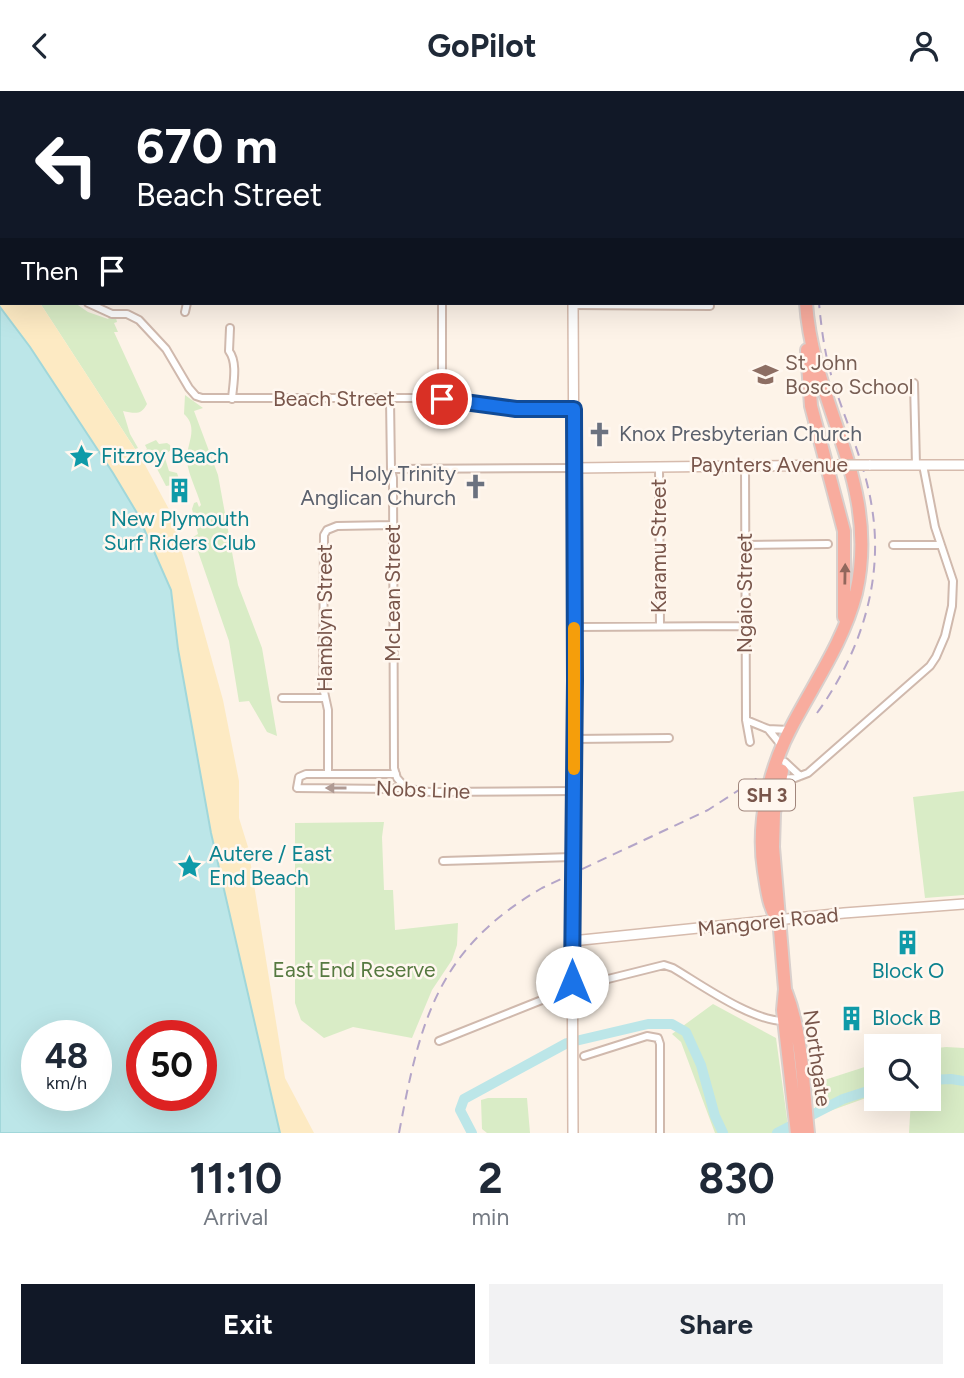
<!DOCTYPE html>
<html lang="en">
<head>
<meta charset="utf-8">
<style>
  body { margin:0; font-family:Figtree,sans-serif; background:#f2f2f3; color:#1f2937; height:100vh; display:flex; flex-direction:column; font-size:26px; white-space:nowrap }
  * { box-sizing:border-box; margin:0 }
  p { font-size:23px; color:#747a83 }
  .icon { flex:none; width:38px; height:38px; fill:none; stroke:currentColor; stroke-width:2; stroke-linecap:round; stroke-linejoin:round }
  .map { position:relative; height:1042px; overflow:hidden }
  .side { display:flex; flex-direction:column; background:#fff; flex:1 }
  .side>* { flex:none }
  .guide { position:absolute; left:0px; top:0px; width:964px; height:214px; box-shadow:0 7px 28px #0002; background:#111827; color:#fff; overflow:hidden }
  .buttons { position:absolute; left:864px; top:943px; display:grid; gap:14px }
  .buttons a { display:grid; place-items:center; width:77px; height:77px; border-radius:0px; background:#fff; box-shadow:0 7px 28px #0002; font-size:35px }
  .speed { position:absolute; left:21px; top:929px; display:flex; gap:14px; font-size:35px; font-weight:700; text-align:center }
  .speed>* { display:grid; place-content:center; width:91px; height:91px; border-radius:50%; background:#fff; box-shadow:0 7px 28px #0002; line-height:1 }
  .speed small { font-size:18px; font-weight:400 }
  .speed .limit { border:10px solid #d22; background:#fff; color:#111 }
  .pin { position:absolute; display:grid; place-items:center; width:60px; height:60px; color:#fff; margin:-30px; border:4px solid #fff; border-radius:50%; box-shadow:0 2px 7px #0007 }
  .me { position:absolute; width:77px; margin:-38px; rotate:0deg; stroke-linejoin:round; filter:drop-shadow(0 0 5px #0008) }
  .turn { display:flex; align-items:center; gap:24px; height:147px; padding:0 21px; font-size:32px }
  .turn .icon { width:91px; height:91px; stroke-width:2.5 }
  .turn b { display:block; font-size:49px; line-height:60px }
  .then { display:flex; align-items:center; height:66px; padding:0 21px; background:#0003; gap:14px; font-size:26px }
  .eta { display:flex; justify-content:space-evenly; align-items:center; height:119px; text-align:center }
  .eta b { font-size:42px; font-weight:700; line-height:49px }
  .action { display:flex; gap:14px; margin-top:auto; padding:14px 21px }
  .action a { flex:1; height:80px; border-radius:0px; background:#111827; color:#fff; font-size:28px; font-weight:700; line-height:80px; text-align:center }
  .action a+a { background:#f2f2f3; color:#1f2937 }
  header { display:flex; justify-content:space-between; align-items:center; height:91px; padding:0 21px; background:#fff; font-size:32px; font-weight:700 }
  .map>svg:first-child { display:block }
</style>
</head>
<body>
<header><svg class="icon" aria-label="back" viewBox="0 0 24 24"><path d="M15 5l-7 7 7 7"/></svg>GoPilot<svg class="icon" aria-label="person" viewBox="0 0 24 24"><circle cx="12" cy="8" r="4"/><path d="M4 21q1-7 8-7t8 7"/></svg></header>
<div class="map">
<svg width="964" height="1042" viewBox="0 0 964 1042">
  <rect width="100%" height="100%" fill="#fdf3e8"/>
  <path fill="#d9ecc6" d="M 0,0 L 49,2 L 2,2 L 2,158 Z
    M 40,212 L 75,212 L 88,221 L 108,228 L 110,225 L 116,227 L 117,231 L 114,232 L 118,241 L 114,241 L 147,313 C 141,325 134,322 123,320 L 130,343 L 138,357 L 135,358 Z
    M 185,304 L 203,317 L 194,320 L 218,384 L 238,494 L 262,557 L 277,645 L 267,641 L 249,610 L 239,611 L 229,550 L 193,446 L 198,443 L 192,418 L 194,412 L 197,411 L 199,416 L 201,414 C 197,400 189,385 187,371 C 185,354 200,338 184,323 Z
    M 156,349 L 159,353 L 167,352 L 170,354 L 171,359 L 164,364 L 169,380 L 177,382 L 179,388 L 172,394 L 166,395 L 154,372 L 144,361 L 147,358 L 145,354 Z
    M 964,700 L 964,804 L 925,807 L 913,706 Z
    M 384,731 L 382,746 L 384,799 L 393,799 L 395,839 L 458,832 L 457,854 L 452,869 L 432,899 L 412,947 L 353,936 L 324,947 L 301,929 L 295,912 L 295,732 Z
    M 713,913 L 776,947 L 789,1042 L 715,1042 L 681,951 L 672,943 Z
    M 946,956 L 964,957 L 964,1042 L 909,1042 L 911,1008 L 929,1008 L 929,958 Z
    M 877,972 L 877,1003 L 816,1025 L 812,993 Z
    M 488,1007 L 527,1007 L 530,1042 L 487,1042 L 482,1038 L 481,1009 Z"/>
  <path fill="#fdeac3" d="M 0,155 L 2,212 L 40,212 L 144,372 L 171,422 L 223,609 L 239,690 L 239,727 L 248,756 L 285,987 L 314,1042 L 192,1042 L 201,1004 L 201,945 L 0,327 Z"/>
  <path fill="#bce6e8" stroke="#a1d7da" stroke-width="2" fill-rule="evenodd" d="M 0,216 L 30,256 L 113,382 L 137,422 L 171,499 L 178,558 L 211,742 L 280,1042 L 0,1042 ZM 96,945 L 96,1004 L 37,1004 L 37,945 ZM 142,945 L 201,945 L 201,1004 L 142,1004 Z"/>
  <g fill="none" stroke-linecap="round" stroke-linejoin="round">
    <path stroke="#bce6e8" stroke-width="10" d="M 929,989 L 951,988 L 964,990
      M 472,1042 L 460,1019 L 464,1008 L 567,952 L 648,933 L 672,933 L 686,941 L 701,974 L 715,1025 L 723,1042
      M 777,1042 L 843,1008 L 877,997"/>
    <defs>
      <path id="street" d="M 441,0 L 441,2
        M 625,2 L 627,0
        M 88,212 L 112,223 L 127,223 L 139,229 L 166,258 L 189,297 L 196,305 L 202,307 L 424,307 L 515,318 L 574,318
        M 442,212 L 442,308
        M 573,214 L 710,215
        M 185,221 L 187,212
        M 230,237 L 229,260 C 238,272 233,293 232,308
        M 914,292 L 916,374
        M 390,308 L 391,378 L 393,387 L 394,677 L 397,687 L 404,695
        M 745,374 L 746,629 L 750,651
        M 659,375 L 660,535
        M 391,378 L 574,377
        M 745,454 L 828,453
        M 893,454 L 941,454
        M 574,536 L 745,535
        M 282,607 L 325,607
        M 746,629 L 768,638 L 789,639
        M 768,638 L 782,655
        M 574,648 L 669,647
        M 785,671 L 800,685
        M 328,683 L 328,619 L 323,596 L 324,444 L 327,439 L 337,435 L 393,434
        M 396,683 L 306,683 L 299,686 L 297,697 L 391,698 C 407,694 414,701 431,701 L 574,700
        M 780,688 L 795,687 L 808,682 L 930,575 L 936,566 L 945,545 L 952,515 L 953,490 L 935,436 L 923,374
        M 443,770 L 572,766
        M 439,950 L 572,897 L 664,874 L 673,877 C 700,893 753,931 785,930
        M 584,965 L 647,945 L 658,947 L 660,953 L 660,1042"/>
      <path id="secondary" d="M 728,0 L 730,2
        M 569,2 L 569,0
        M 869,374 L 964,374
        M 574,377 L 841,374
        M 572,777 L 575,589 L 573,212
        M 572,790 L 573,1042
        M 572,850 L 844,822 L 964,813"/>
      <path id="highway" d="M 774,2 L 777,0
        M 820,2 L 821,0
        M 807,259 L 811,315 L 844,440 L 844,526
        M 782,680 L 774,722 L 773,756 L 785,898 L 783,919 L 797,1042
        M 778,830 C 768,814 767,798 764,780 C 756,730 770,675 794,631 C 817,588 844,549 856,502 C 881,392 813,316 806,212
        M 786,901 C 803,945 803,996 808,1042"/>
    </defs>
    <use href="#street" stroke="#d0b9ad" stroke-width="10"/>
    <use href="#secondary" stroke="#d6bbad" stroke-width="12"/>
    <use href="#highway" stroke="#d9d0cd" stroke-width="16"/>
    <use href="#street" stroke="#fff" stroke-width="6"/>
    <use href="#secondary" stroke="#fff" stroke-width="9"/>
    <use href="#highway" stroke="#f8ac9e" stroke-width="12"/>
    <path stroke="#b4a5c8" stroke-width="2" stroke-dasharray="10 7" stroke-linecap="butt" d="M 873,2 L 874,0
      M 817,622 C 860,563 884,490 872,417 C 865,370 843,326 830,280 C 824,258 821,234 819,212
      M 399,1042 C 420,930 437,858 542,797 L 708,719 L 759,686"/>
    <defs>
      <path id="secondary-bridge" d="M 841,374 L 869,374
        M 572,777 L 572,790"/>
    </defs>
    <use href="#secondary-bridge" stroke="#d6bbad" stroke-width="12" stroke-linecap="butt"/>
    <use href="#secondary-bridge" stroke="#fff" stroke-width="9"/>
  </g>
  <defs><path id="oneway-solid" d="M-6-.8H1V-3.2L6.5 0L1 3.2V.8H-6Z" transform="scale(1.75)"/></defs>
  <use fill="#92675c" href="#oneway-solid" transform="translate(845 483) rotate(-89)"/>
  <use fill="#af9a93" href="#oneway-solid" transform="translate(336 697) rotate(-180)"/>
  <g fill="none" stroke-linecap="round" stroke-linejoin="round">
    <defs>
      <path id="route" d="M 442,308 L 516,318 L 574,318 L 575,589 L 572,891"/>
    </defs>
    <use href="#route" stroke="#114b97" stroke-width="18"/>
    <use href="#route" stroke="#1a73e8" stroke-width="12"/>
    <path stroke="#f59e0b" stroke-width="12" d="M 574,678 L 574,537"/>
  </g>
  <defs>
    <symbol id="school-bare" viewBox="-9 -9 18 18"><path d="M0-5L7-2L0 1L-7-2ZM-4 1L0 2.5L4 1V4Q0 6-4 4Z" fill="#8d6e63" stroke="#fff7ef" stroke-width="2.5" paint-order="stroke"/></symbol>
    <symbol id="church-bare" viewBox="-9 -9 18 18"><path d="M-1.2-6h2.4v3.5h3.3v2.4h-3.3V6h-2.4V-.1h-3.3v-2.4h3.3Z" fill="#6b7280" stroke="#fff7ef" stroke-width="2.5" paint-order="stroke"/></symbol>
    <symbol id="sight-bare" viewBox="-9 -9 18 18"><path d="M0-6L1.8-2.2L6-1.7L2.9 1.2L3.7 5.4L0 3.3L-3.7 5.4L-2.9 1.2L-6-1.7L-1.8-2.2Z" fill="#0f9aa8" stroke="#fff7ef" stroke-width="2.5" paint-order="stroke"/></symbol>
    <symbol id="building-bare" viewBox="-9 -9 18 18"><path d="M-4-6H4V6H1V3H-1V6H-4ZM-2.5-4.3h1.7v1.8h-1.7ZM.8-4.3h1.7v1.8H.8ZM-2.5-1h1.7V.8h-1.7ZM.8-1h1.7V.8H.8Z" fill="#0f9aa8" stroke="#fff7ef" stroke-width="2.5" paint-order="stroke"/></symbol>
  </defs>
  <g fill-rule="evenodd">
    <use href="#school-bare" x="748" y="266" width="35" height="35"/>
    <use href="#church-bare" x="582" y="326" width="35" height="35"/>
    <use href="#sight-bare" x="64" y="348" width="35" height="35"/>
    <use href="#church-bare" x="458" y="378" width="35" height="35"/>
    <use href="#building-bare" x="162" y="382" width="35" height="35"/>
    <use href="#sight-bare" x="172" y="758" width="35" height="35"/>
    <use href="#building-bare" x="890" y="834" width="35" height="35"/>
    <use href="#building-bare" x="834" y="910" width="35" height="35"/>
  </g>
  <g text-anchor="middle" stroke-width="5" stroke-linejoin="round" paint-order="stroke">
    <rect fill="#fff7ef" stroke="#a1867c" stroke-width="2" x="739" y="688.5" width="56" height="31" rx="5"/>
    <g font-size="19" font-weight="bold" fill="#79564b">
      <text x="767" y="711">SH 3</text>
    </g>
    <g font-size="21" fill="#785e54" stroke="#fff7ef" text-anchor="start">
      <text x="785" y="279">St John<tspan x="785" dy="24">Bosco School</tspan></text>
    </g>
    <g font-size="21" fill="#79564b" stroke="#fff7ef">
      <text x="334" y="315">Beach Street</text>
      <text x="769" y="381">Paynters Avenue</text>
      <text transform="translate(659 455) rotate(-90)" y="7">Karamu Street</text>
      <text transform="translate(393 502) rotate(-90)" y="7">McLean Street</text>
      <text transform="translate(745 502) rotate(-90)" y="7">Ngaio Street</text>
      <text transform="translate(325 527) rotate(-90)" y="7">Hamblyn Street</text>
      <text transform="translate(423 699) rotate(2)" y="7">Nobs Line</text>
      <text transform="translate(768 831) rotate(-6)" y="7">Mangorei Road</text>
      <text transform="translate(817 967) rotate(82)" y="7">Northgate</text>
    </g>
    <g font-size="21" fill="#5b616d" stroke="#fff7ef" text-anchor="start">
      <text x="619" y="350">Knox Presbyterian Church</text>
      <text x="456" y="390" text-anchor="end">Holy Trinity<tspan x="456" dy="24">Anglican Church</tspan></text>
    </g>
    <g font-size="21" fill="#0d838f" stroke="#fff7ef" text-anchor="start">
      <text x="101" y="372">Fitzroy Beach</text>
      <text x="180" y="435" text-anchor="middle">New Plymouth<tspan x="180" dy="24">Surf Riders Club</tspan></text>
      <text x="209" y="770">Autere / East<tspan x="209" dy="24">End Beach</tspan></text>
      <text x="908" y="887" text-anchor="middle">Block O</text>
      <text x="872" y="934">Block B</text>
    </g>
    <g font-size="21" fill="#567940" stroke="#fff7ef">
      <text x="354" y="886">East End Reserve</text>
    </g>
  </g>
</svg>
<div class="buttons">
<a><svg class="icon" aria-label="search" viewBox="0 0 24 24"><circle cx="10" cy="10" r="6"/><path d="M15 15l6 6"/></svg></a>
</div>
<div class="speed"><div>48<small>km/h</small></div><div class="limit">50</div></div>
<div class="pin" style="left:442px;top:308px;background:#d93025"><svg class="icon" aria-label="arrive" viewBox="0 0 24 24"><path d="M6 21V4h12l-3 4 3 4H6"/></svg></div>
<svg class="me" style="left:572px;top:891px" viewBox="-20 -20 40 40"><circle r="19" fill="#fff"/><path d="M0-13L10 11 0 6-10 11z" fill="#1a73e8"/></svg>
<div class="guide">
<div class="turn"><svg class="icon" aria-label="left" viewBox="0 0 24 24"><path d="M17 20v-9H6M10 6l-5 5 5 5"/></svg><div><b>670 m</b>Beach Street</div></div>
<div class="then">Then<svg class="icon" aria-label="arrive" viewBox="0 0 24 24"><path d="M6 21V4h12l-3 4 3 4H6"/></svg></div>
</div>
</div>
<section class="side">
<div class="eta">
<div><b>11:10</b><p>Arrival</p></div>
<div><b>2</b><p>min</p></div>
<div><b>830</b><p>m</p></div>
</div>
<div class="action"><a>Exit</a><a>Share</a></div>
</section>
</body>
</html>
